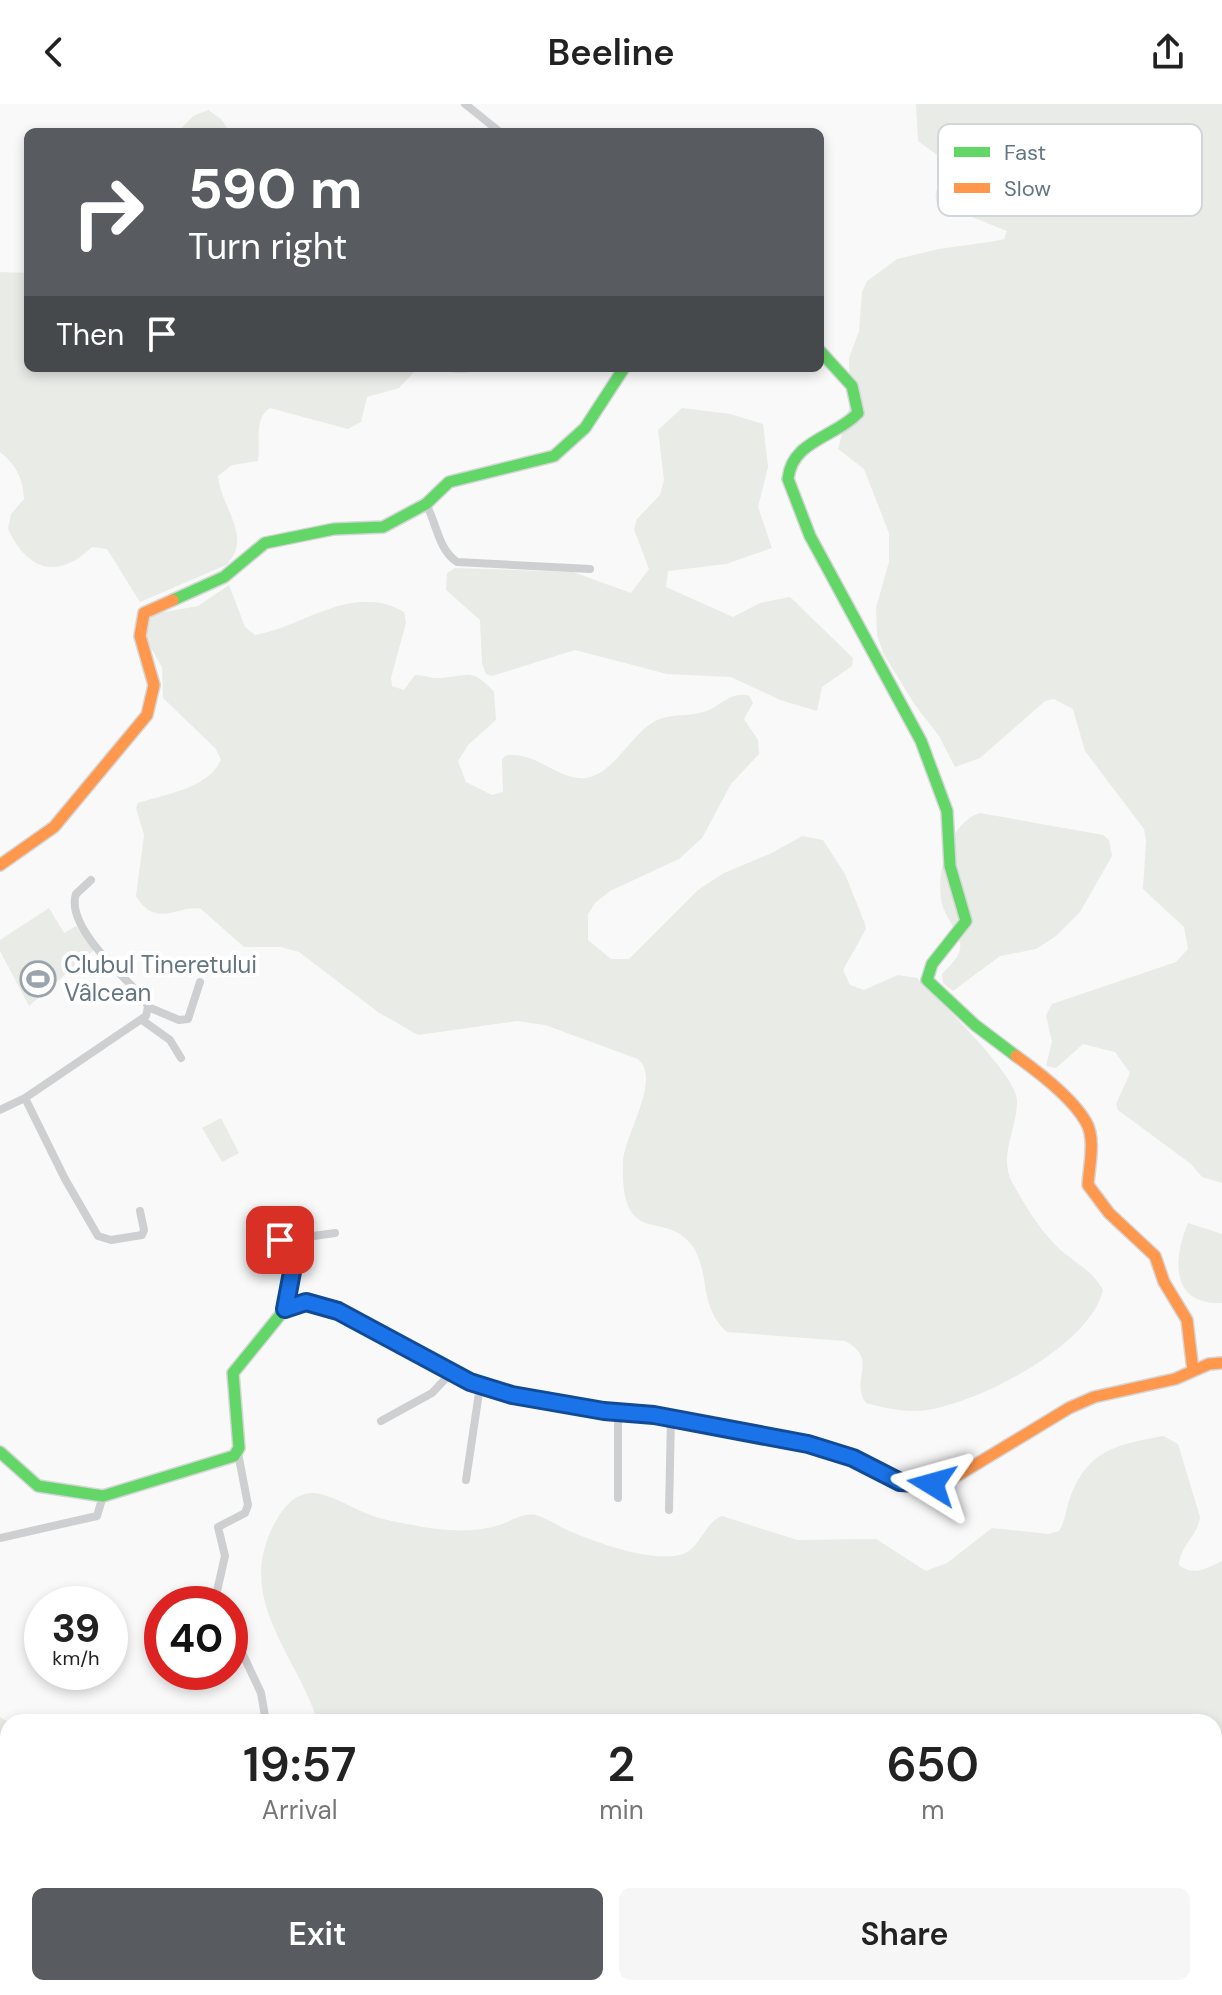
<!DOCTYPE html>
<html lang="en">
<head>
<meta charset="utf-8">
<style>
  body { margin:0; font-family:"DM Sans",sans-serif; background:#f6f6f6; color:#222; height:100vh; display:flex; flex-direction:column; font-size:30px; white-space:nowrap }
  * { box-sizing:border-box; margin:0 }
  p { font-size:26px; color:#767676 }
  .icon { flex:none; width:44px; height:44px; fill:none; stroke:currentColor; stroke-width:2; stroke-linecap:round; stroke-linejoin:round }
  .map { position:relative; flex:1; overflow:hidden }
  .sheet { position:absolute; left:0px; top:1610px; width:1222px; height:282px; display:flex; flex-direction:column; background:#fff; border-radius:24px 24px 0 0; box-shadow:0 4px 12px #0003 }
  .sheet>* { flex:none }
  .hud { position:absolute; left:24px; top:24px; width:800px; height:244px; border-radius:12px; box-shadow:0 4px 12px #0003; background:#585c60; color:#fff; overflow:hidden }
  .speed { position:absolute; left:24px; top:1482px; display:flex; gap:16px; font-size:40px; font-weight:700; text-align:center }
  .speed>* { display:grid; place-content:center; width:104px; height:104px; border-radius:50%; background:#fff; box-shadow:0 4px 12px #0003; line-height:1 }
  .speed small { font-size:20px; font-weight:400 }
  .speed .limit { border:12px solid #d22; background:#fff; color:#111 }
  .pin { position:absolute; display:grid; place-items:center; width:68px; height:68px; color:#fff; margin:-34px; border-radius:16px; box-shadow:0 4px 12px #0006 }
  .me { position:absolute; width:88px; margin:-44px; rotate:278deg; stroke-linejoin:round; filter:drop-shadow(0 0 6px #0008) }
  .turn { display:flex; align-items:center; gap:28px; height:168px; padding:0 32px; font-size:36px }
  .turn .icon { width:104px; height:104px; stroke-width:2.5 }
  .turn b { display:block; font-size:56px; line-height:68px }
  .then { display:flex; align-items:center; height:76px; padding:0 32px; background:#0003; gap:16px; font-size:30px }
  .eta { display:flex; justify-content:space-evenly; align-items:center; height:136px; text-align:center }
  .eta b { font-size:48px; font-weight:600; line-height:56px }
  .primary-button { display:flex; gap:16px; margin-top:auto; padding:16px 32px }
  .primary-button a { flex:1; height:92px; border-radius:12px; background:#585c60; color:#fff; font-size:32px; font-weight:600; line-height:92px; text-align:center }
  .primary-button a+a { background:#f6f6f6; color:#222 }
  header { display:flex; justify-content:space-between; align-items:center; height:104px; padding:0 32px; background:#fff; font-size:36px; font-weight:600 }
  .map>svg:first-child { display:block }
</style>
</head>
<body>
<header><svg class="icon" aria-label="back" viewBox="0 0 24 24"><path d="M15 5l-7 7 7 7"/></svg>Beeline<svg class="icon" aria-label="share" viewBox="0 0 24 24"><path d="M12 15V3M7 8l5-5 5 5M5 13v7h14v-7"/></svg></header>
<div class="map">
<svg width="1222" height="1891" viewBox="0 0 1222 1891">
  <rect width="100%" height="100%" fill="#f9f9f9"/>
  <path fill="#e8ebe6" d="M 916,0 L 1222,0 L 1222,1079 L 1202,1073 L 1191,1060 L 1118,1006 L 1116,1000 L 1130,969 L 1115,948 L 1083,940 L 1056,964 L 1046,962 L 1052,938 L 1046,911 L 1052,900 L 1176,858 L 1188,845 L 1184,823 L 1143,785 L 1146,737 L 1144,725 L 1085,647 L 1073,605 L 1054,595 L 1045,597 L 980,654 L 955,663 L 939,632 L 915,601 L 883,549 L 877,531 L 876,504 L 889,458 L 889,429 L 864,365 L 838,345 L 850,301 L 849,254 L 859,227 L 862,188 L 867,177 L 897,155 L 939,145 L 996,137 L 1004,135 L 1007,127 L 937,99 C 931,84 947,73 947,58 L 918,37 Z
    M 208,6 L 221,15 L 230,28 L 178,28 L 193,12 Z
    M 0,168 L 28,169 L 28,264 L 480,264 C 460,277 436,260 414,268 L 399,284 L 367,293 L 361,318 L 348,325 L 270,304 C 253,314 261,340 258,357 L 232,361 L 218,372 C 221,404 254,434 226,461 L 140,498 L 107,445 L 92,443 C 58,476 28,467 8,425 L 11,410 L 24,395 C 23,374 16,361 0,348 Z
    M 682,304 L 730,310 L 763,320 L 768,363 L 758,403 L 772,444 L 726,460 L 668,467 L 666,483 L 733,513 L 760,499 L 790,493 L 853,554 L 852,562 L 822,583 L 817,607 L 780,596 L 731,573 L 667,570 L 575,546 L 492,572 L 486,570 L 482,560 L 480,516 L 446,486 L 447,469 L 455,464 L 573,468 L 631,489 L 649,465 L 634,425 L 637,415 L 660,391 L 664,376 L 658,326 Z
    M 229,481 L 245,523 L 255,531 C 304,523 352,478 404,508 L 406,519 L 391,574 L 392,582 L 404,586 L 415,571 C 424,571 432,575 441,574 C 470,572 471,563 494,588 L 496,616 L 468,641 L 458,657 L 466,678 L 492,691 L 503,688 L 502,656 L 505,652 C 536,644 564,684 593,672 C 617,663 630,633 652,619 C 671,607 691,615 711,605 C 724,598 734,587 749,592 L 753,599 L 744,615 L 758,636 L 759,650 L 731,680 L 702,734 L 679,755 L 610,787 L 595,799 L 588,810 L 588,836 L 611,855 L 629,855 L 698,786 L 724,769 L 772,749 L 802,732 L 823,736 L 845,770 L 865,820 L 866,825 L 843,866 L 850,881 L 864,886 L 898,871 L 917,874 C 938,896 1016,970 1017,996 C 1018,1024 997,1052 1013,1080 C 1024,1099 1036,1120 1051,1136 C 1067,1156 1091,1163 1103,1186 C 1090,1242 980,1298 927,1306 C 907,1309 884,1304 866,1299 C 849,1276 880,1255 845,1237 L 727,1228 C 697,1201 712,1169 691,1140 C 664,1105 620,1146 623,1058 C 624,1031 662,975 638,955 L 545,921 L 517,917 L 418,931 L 378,908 L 299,848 L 281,843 L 244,843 L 201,805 C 180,800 156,826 136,792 L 144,731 L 136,704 L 138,699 C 166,690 210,684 221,655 L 215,644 L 163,594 L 162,563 L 147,537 L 145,518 L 154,510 L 198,502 Z
    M 980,709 L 1103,731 L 1109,736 L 1112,752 L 1080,808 L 1056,832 L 1036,845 L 1000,852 L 953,887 L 943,879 L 942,870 C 948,863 959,854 960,845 C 963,833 945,813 942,800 C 935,771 949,718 980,709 Z
    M 49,804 L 64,829 L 76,822 L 94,846 L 29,902 L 0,847 L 0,836 Z
    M 221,1014 L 239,1049 L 222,1058 L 202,1024 Z
    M 1188,1119 L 1222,1130 L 1222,1199 C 1170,1201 1173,1155 1188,1119 Z
    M 1163,1332 L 1178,1340 L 1200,1413 C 1198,1431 1179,1444 1179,1461 C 1194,1473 1207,1464 1222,1457 L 1222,1891 L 412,1891 L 406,1884 L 1214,1884 L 1214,1618 L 318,1618 C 295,1546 229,1491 280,1410 C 288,1398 299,1388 314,1389 C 334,1391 356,1407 376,1413 C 393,1418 412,1421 429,1424 C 450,1427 476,1428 496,1422 C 509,1419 522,1408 536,1411 C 547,1414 558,1422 569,1427 C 599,1439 640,1455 674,1452 C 701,1450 702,1419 722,1412 L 797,1436 L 876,1435 L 926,1467 L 947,1459 L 992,1424 L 1049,1430 L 1059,1427 C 1066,1416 1066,1403 1071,1391 C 1089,1345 1119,1340 1163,1332 Z
    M 0,1613 L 9,1618 L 8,1884 L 280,1884 L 283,1891 L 0,1891 Z"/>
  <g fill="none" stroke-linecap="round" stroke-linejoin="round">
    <defs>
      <path id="fast" d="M 820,247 L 852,282 L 858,309 C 836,333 792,336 788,375 L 810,432 L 921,637 L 947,707 L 950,762 L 966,817 L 932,860 L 927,876 L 975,921 L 1016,952
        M 173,496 L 224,473 L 265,439 L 334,425 L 383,423 L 426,400 L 449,378 L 554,352 L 585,324 L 624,264
        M 0,1348 L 38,1382 L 103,1392 L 234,1352 L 239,1344 L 233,1269 L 285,1205 L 306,1198 L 349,1212 L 480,1282 L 546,1298 L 654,1311 L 833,1346"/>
      <path id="slow" d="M 0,761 L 54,723 L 147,611 L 154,581 L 140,532 L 144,509 L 173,496
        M 1016,952 C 1037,967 1073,995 1086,1018 C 1096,1035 1089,1062 1088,1081 L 1109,1109 L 1155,1152 L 1164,1178 L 1187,1216 L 1193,1267
        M 833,1346 L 914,1381 L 955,1373 L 1069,1304 L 1094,1293 L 1175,1275 L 1209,1260 L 1222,1259"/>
    </defs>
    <use href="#fast" stroke="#d5d6d7" stroke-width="14"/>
    <use href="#slow" stroke="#d5d6d7" stroke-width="14"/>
    <path stroke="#cecfd0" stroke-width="8" d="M 465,0 L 500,28
      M 426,400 C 437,420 438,445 457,458 L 590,465
      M 148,903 L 179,916 L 188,915 L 200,878
      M 142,916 L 170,936 L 181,954
      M 25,994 L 65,1075 L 98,1132 L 111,1136 L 142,1131 L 144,1126 L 140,1107
      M 0,1006 L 25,994 L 146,912 L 148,903 L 145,895 C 123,872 65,822 76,790 L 91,776
      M 285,1205 L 292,1168 L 278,1137 L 335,1129
      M 381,1317 L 432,1289 L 452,1268
      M 466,1376 L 480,1282
      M 618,1394 L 618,1307
      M 669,1406 L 671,1314
      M 0,1434 L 97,1412 L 103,1392
      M 219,1500 L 217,1487 L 225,1452 L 218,1423 L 245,1409 L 248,1401 L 238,1349
      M 230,1523 L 261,1589 L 266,1618
      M 400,1884 L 404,1891"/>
    <use href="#fast" stroke="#63d668" stroke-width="11"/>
    <use href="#slow" stroke="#ff974d" stroke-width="11"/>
  </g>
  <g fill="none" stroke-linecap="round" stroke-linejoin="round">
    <defs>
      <path id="route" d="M 280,1136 L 280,1146 L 292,1168 L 285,1205 L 306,1198 L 338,1207 L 470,1278 L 512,1291 L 604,1307 L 654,1311 L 808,1340 L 853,1354 L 900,1378 L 932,1380"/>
    </defs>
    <use href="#route" stroke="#114b97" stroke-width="20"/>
    <use href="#route" stroke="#1a73e8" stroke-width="14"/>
  </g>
  <defs>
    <symbol id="stadium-ring" viewBox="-11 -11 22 22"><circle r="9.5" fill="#fff" stroke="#99a4ac" stroke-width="1.5"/><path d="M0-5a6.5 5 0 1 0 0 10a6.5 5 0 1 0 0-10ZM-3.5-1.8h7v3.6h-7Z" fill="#99a4ac"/></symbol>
  </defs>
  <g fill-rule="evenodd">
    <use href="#stadium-ring" x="18" y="855" width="40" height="40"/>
  </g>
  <g text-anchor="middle" stroke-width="8" stroke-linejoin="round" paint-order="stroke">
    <g font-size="24" fill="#657683" stroke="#fff" text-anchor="start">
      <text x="64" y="869">Clubul Tineretului<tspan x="64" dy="28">Vâlcean</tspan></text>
    </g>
  </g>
  <rect x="938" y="20" width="264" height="92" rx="12" fill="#fff" stroke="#d1d6da" stroke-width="2"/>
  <rect x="954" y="43" width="36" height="10" fill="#63d668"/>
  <rect x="954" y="79" width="36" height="10" fill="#ff974d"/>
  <g font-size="22" fill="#657683">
    <text x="1004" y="56">Fast</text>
    <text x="1004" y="92">Slow</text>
  </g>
</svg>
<div class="speed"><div>39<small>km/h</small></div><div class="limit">40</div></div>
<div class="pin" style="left:280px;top:1136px;background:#d93025"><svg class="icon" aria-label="arrive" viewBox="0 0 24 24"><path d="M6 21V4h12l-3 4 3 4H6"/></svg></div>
<svg class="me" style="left:932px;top:1380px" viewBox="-20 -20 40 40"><path d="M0-17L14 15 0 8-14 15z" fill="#1a73e8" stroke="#fff" stroke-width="4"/></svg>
<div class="hud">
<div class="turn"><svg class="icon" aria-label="right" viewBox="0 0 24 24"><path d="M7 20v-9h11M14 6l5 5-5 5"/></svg><div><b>590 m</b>Turn right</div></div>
<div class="then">Then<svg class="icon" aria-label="arrive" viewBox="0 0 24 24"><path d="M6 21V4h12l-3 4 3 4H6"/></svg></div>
</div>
<section class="sheet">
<div class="eta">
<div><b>19:57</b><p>Arrival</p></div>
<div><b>2</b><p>min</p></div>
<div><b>650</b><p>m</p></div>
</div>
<div class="primary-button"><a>Exit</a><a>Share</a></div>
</section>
</div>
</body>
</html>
